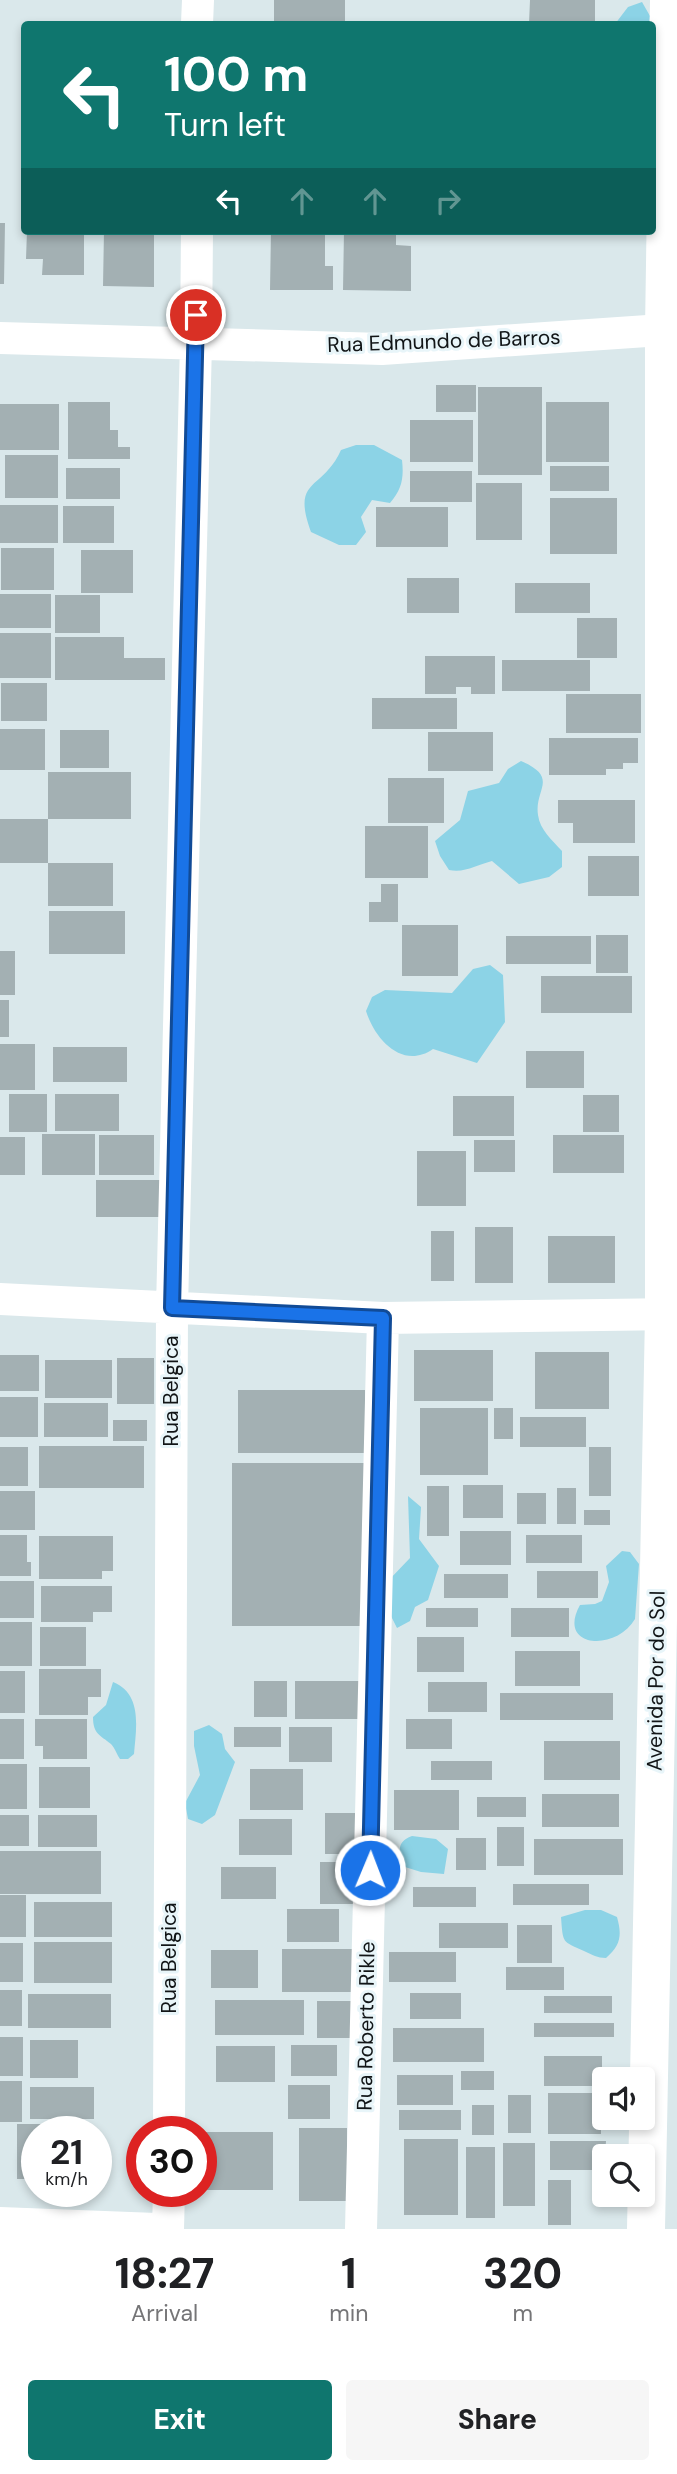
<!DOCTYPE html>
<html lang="en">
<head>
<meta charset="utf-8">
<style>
  body { margin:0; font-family:"DM Sans",sans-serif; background:#f6f6f6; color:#202124; height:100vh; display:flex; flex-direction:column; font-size:26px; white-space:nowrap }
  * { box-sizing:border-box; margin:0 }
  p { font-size:23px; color:#757577 }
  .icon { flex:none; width:38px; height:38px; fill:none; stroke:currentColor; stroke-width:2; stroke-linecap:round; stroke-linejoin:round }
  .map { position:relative; height:2229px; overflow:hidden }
  .panel { display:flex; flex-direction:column; background:#fff; flex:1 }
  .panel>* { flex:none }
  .banner { position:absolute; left:21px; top:21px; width:635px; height:214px; border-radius:7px; box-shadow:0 4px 10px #0003; background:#0f766e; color:#fff; overflow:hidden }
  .fabs { position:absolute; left:592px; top:2067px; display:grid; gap:14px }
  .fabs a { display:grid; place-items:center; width:63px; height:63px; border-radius:7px; background:#fff; box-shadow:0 4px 10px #0003; font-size:35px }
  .speed { position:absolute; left:21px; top:2116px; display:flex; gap:14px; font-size:35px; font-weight:700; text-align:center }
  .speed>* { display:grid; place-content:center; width:91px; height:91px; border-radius:50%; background:#fff; box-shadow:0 4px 10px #0003; line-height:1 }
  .speed small { font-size:18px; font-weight:400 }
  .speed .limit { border:10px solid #d22; background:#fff; color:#111 }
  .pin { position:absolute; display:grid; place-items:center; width:60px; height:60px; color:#fff; margin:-30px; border:4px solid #fff; border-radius:50%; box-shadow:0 2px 7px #0007 }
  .me { position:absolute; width:77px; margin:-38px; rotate:1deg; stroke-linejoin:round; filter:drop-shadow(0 0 5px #0008) }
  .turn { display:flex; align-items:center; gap:24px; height:147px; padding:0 28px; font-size:32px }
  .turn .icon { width:91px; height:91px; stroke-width:2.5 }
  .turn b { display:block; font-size:49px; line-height:60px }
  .lanes { display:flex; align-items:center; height:66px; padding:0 28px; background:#0003; justify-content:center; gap:35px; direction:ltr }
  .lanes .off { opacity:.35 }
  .eta { display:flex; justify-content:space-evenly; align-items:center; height:119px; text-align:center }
  .eta b { font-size:42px; font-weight:800; line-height:49px }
  .cta { display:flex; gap:14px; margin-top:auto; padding:14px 28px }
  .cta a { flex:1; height:80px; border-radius:7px; background:#0f766e; color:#fff; font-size:28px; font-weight:800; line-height:80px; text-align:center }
  .cta a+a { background:#f6f6f6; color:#202124 }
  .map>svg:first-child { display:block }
</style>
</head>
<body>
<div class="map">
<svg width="677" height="2229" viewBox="0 0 677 2229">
  <rect width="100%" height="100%" fill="#dae8eb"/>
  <path fill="#8cd3e6" d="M 642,2 L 650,16 L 649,24 L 615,24 L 628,7 Z
    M 356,445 L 374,445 L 402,460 C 404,478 402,489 390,503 L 372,500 L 361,517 L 366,532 L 356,545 L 339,545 L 311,532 C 291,477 322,492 341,450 Z
    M 521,761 C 560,778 534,789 538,815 C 540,830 552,840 562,851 L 562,867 L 549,877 L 519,884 L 492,861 C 476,865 466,873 449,870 L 440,856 L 435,841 L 460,820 L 468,791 L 499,783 L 508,769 Z
    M 490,965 L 503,975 L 505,1022 L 477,1063 L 433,1049 C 403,1070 375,1040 366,1011 L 372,997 L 385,990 L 452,993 L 473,969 Z
    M 408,1496 L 421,1507 L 419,1539 L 439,1566 L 428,1600 L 415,1607 L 410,1621 L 397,1628 L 390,1614 L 388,1581 L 410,1558 Z
    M 622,1551 L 630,1552 L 639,1564 L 635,1619 C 616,1652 556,1648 580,1605 L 595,1604 L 602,1601 L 609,1582 L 606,1566 Z
    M 113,1682 C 143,1694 136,1729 134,1754 L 128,1759 L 120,1759 C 117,1755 115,1748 111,1744 C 100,1735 93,1734 93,1717 L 106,1705 Z
    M 209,1725 L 222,1734 L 225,1749 L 235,1762 L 215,1815 L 202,1824 L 188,1819 L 185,1803 L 200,1775 L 194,1746 L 194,1731 Z
    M 412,1836 L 436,1839 L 448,1849 L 444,1874 L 421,1872 L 405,1867 C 399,1854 395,1842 412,1836 Z
    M 585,1910 L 601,1910 L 617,1917 C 622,1935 621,1945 606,1958 C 597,1958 593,1955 584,1951 C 562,1941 563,1944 561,1917 Z"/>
  <path fill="#a3b0b3" d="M 274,0 L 345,0 L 345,24 L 274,24 Z
    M 530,0 L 595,0 L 595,24 L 529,24 Z
    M 0,223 L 5,223 L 4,284 L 0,284 Z
    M 27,231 L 84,231 L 84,275 L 42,275 L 43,259 L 26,259 Z
    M 104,231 L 154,231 L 154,287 L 103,286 Z
    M 271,231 L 325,231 L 325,266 L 333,266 L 333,290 L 270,290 Z
    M 344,231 L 396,231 L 396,245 L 411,246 L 411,291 L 343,290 Z
    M 436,385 L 476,385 L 476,412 L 436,412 Z
    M 478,387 L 542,387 L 542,475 L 478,475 Z
    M 68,402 L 110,402 L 110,430 L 118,430 L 118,447 L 130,447 L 130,459 L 68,459 Z
    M 546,402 L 609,402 L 609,462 L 546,462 Z
    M 0,404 L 59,404 L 59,450 L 0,450 Z
    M 410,420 L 473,420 L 473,462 L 410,462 Z
    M 5,455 L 58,455 L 58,498 L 5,498 Z
    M 550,466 L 609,466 L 609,491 L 550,491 Z
    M 66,468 L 120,468 L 120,499 L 66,499 Z
    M 410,471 L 472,471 L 472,502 L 410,502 Z
    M 476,483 L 522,483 L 522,540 L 476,540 Z
    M 550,498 L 617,498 L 617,554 L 550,554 Z
    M 0,505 L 58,505 L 58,543 L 0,543 Z
    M 63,506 L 114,506 L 114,543 L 63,543 Z
    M 376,507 L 448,507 L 448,547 L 376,547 Z
    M 1,548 L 54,548 L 54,590 L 1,590 Z
    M 81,550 L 133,550 L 133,593 L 81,593 Z
    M 407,578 L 459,578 L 459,613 L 407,613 Z
    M 515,583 L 590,583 L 590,613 L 515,613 Z
    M 0,594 L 51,594 L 51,628 L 0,628 Z
    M 55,595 L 100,595 L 100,633 L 55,633 Z
    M 577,618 L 617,618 L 617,658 L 577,658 Z
    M 0,633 L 51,633 L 51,678 L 0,678 Z
    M 55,637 L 124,637 L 124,658 L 165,658 L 165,680 L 55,680 Z
    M 425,656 L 495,656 L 495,694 L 471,694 L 471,687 L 456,687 L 456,694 L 425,694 Z
    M 502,660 L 590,660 L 590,691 L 502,691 Z
    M 1,683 L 47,683 L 47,721 L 1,721 Z
    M 566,694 L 641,694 L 641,733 L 566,733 Z
    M 372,698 L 457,698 L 457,729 L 372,729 Z
    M 0,729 L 45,729 L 45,770 L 0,770 Z
    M 60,730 L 109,730 L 109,768 L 60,768 Z
    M 428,732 L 493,732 L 493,771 L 428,771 Z
    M 549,738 L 638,738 L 638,763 L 623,763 L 623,769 L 606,769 L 606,775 L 549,775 Z
    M 48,772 L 131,772 L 131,819 L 48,819 Z
    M 388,778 L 444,778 L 444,823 L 388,823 Z
    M 558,800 L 635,800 L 635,843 L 573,843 L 573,823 L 558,823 Z
    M 0,819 L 48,819 L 48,863 L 0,863 Z
    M 365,826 L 428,826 L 428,878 L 365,878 Z
    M 588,856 L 639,856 L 639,896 L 588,896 Z
    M 48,863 L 113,863 L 113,906 L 48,906 Z
    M 381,884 L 398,884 L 398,922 L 369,922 L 369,902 L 381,902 Z
    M 49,911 L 125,911 L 125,954 L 49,954 Z
    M 402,925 L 458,925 L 458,976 L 402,976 Z
    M 596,935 L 628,935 L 628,973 L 596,973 Z
    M 506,936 L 591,936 L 591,964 L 506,964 Z
    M 0,951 L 15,951 L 15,995 L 0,995 Z
    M 541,976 L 632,976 L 632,1013 L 541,1013 Z
    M 0,1000 L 9,1000 L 9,1037 L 0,1037 Z
    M 0,1044 L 35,1044 L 35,1090 L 0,1090 Z
    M 53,1047 L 127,1047 L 127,1082 L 53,1082 Z
    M 526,1051 L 584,1051 L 584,1088 L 526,1088 Z
    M 9,1094 L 47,1094 L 47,1132 L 9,1132 Z
    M 55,1094 L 119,1094 L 119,1131 L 55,1131 Z
    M 583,1095 L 619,1095 L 619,1132 L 583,1132 Z
    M 453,1096 L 514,1096 L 514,1136 L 453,1136 Z
    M 42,1134 L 95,1134 L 95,1175 L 42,1175 Z
    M 99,1135 L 154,1135 L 154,1175 L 99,1175 Z
    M 553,1135 L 624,1135 L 624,1173 L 553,1173 Z
    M 0,1137 L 25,1137 L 25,1175 L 0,1175 Z
    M 474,1140 L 515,1140 L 515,1172 L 474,1172 Z
    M 417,1151 L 466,1151 L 466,1206 L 417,1206 Z
    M 96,1180 L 163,1180 L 163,1217 L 96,1217 Z
    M 475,1227 L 513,1227 L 513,1283 L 475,1283 Z
    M 431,1231 L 454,1231 L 454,1281 L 431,1281 Z
    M 548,1236 L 615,1236 L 615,1283 L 548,1283 Z
    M 414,1350 L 493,1350 L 493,1401 L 414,1401 Z
    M 535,1352 L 609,1352 L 609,1409 L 535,1409 Z
    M 0,1355 L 39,1355 L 39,1391 L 0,1391 Z
    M 117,1358 L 154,1358 L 154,1404 L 117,1404 Z
    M 45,1360 L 112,1360 L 112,1398 L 45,1398 Z
    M 238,1390 L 365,1390 L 365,1453 L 238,1453 Z
    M 0,1397 L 38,1397 L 38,1437 L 0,1437 Z
    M 44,1403 L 108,1403 L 108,1437 L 44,1437 Z
    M 420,1408 L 488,1408 L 488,1475 L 420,1475 Z
    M 494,1408 L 513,1408 L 513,1439 L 494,1439 Z
    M 520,1417 L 586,1417 L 586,1447 L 520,1447 Z
    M 113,1420 L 147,1420 L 147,1441 L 113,1441 Z
    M 39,1446 L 144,1446 L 144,1488 L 39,1488 Z
    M 0,1447 L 28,1447 L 28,1486 L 0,1486 Z
    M 589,1447 L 611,1447 L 611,1496 L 589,1496 Z
    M 232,1463 L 365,1463 L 365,1626 L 232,1626 Z
    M 463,1485 L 503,1485 L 503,1518 L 463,1518 Z
    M 427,1486 L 449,1486 L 449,1536 L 427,1536 Z
    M 557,1488 L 576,1488 L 576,1524 L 557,1524 Z
    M 0,1491 L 35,1491 L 35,1530 L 0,1530 Z
    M 517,1493 L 546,1493 L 546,1524 L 517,1524 Z
    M 584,1510 L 610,1510 L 610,1525 L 584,1525 Z
    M 460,1531 L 511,1531 L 511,1565 L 460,1565 Z
    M 0,1535 L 27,1535 L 27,1562 L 31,1562 L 31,1576 L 0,1576 Z
    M 526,1535 L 582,1535 L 582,1563 L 526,1563 Z
    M 39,1536 L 113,1536 L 113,1571 L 102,1571 L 102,1579 L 39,1579 Z
    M 537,1571 L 598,1571 L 598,1598 L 537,1598 Z
    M 444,1574 L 508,1574 L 508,1598 L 444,1598 Z
    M 0,1581 L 34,1581 L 34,1618 L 0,1618 Z
    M 41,1586 L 112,1586 L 112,1612 L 93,1612 L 93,1622 L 41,1622 Z
    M 426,1608 L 478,1608 L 478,1627 L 426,1627 Z
    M 511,1608 L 569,1608 L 569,1637 L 511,1637 Z
    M 0,1622 L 32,1622 L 32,1666 L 0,1666 Z
    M 40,1627 L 86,1627 L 86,1666 L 40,1666 Z
    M 417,1637 L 464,1637 L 464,1672 L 417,1672 Z
    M 515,1651 L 580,1651 L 580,1686 L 515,1686 Z
    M 39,1669 L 101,1669 L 101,1697 L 88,1697 L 88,1715 L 39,1715 Z
    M 0,1671 L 25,1671 L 25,1713 L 0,1713 Z
    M 254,1681 L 287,1681 L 287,1717 L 254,1717 Z
    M 295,1681 L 360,1681 L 360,1719 L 295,1719 Z
    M 428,1682 L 487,1682 L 487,1712 L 428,1712 Z
    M 500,1693 L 613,1693 L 613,1720 L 500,1720 Z
    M 0,1719 L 24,1719 L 24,1759 L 0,1759 Z
    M 35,1719 L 87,1719 L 87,1759 L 43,1759 L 43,1746 L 35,1746 Z
    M 406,1719 L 452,1719 L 452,1749 L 406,1749 Z
    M 234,1727 L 281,1727 L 281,1747 L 234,1747 Z
    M 289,1727 L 332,1727 L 332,1762 L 289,1762 Z
    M 544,1741 L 620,1741 L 620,1780 L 544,1780 Z
    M 431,1761 L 492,1761 L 492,1780 L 431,1780 Z
    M 0,1764 L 27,1764 L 27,1809 L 0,1809 Z
    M 39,1767 L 90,1767 L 90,1808 L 39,1808 Z
    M 250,1769 L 303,1769 L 303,1810 L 250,1810 Z
    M 394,1790 L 459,1790 L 459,1830 L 394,1830 Z
    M 542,1794 L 619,1794 L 619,1827 L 542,1827 Z
    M 477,1797 L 526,1797 L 526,1817 L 477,1817 Z
    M 325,1813 L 355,1813 L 355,1854 L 325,1854 Z
    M 0,1815 L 29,1815 L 29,1846 L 0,1846 Z
    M 38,1815 L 97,1815 L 97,1847 L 38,1847 Z
    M 239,1819 L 292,1819 L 292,1855 L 239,1855 Z
    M 497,1827 L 524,1827 L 524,1866 L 497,1866 Z
    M 456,1838 L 486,1838 L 486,1870 L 456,1870 Z
    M 534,1839 L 623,1839 L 623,1875 L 534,1875 Z
    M 0,1851 L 101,1851 L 101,1894 L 0,1894 Z
    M 320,1862 L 353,1862 L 353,1904 L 320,1904 Z
    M 221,1867 L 276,1867 L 276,1899 L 221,1899 Z
    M 513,1884 L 589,1884 L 589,1905 L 513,1905 Z
    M 413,1887 L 476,1887 L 476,1907 L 413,1907 Z
    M 0,1895 L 26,1895 L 26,1937 L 0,1937 Z
    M 34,1902 L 112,1902 L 112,1937 L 34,1937 Z
    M 287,1909 L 339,1909 L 339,1942 L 287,1942 Z
    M 439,1923 L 508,1923 L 508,1948 L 439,1948 Z
    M 517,1925 L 552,1925 L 552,1963 L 517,1963 Z
    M 34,1942 L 112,1942 L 112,1983 L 34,1983 Z
    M 0,1943 L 23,1943 L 23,1982 L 0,1982 Z
    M 282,1949 L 352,1949 L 352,1992 L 282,1992 Z
    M 211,1950 L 258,1950 L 258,1988 L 211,1988 Z
    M 389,1952 L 456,1952 L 456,1982 L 389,1982 Z
    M 506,1967 L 564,1967 L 564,1990 L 506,1990 Z
    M 0,1990 L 22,1990 L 22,2026 L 0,2026 Z
    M 410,1993 L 461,1993 L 461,2019 L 410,2019 Z
    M 28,1994 L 111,1994 L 111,2028 L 28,2028 Z
    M 544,1996 L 612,1996 L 612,2013 L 544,2013 Z
    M 215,2000 L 304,2000 L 304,2035 L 215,2035 Z
    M 317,2001 L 354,2001 L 354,2038 L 317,2038 Z
    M 534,2023 L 614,2023 L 614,2037 L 534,2037 Z
    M 393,2028 L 484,2028 L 484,2062 L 393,2062 Z
    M 0,2037 L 23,2037 L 23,2076 L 0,2076 Z
    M 30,2040 L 78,2040 L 78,2078 L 30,2078 Z
    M 291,2045 L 337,2045 L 337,2076 L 291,2076 Z
    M 216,2046 L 275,2046 L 275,2082 L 216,2082 Z
    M 544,2056 L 602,2056 L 602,2086 L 544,2086 Z
    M 461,2071 L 494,2071 L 494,2090 L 461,2090 Z
    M 397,2075 L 453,2075 L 453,2105 L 397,2105 Z
    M 0,2081 L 22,2081 L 22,2122 L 0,2122 Z
    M 288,2085 L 330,2085 L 330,2119 L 288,2119 Z
    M 30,2087 L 94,2087 L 94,2119 L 30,2119 Z
    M 548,2093 L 601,2093 L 601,2134 L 548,2134 Z
    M 508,2095 L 531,2095 L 531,2133 L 508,2133 Z
    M 472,2105 L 494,2105 L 494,2135 L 472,2135 Z
    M 399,2110 L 461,2110 L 461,2130 L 399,2130 Z
    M 17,2124 L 50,2124 L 50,2132 L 37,2132 L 37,2179 L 17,2179 Z
    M 299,2128 L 347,2128 L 347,2201 L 299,2201 Z
    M 201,2132 L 273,2132 L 273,2190 L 201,2190 Z
    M 404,2139 L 458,2139 L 458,2215 L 404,2215 Z
    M 550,2141 L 606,2141 L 604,2170 L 550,2170 Z
    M 503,2143 L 535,2143 L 535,2206 L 503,2206 Z
    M 466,2147 L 495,2147 L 495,2218 L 466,2218 Z
    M 548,2180 L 571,2180 L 571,2225 L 548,2225 Z"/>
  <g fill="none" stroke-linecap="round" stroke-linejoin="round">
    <path stroke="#fff" stroke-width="32" d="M 197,24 L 198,0
      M 0,338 L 382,349 L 677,329
      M 0,1299 L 383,1318 L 677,1314
      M 169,2132 L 172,1308 L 196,343 L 197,231
      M 0,2223 L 156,2229
      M 168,2229 L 169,2191
      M 361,2229 L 383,1318"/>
    <path stroke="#fff" stroke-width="38" d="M 646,2229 L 664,1315 L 664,330 L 669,0"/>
  </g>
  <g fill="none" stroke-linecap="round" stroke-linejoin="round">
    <defs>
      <path id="route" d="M 196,315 L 172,1308 L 383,1318 L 370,1870"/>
    </defs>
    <use href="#route" stroke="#114b97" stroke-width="18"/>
    <use href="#route" stroke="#1a73e8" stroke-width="12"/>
  </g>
  <g text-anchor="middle" stroke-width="6" stroke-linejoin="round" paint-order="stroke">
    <g font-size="21" fill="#111517" stroke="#e8f5f9">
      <text transform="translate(444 341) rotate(-2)" y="7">Rua Edmundo de Barros</text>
      <text transform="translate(171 1391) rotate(-90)" y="7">Rua Belgica</text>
      <text transform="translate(656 1681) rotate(-89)" y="7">Avenida Por do Sol</text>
      <text transform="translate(169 1958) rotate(-90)" y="7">Rua Belgica</text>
      <text transform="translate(366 2026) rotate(-89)" y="7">Rua Roberto Rikle</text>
    </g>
  </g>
</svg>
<div class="fabs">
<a><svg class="icon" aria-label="sound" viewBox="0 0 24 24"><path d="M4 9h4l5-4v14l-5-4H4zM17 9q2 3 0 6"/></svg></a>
<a><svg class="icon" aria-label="search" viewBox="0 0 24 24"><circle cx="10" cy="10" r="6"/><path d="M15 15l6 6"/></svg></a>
</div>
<div class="speed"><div>21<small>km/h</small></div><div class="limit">30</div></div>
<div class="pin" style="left:196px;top:315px;background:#d93025"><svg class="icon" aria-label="arrive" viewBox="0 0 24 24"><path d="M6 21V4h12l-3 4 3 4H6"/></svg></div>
<svg class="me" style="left:370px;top:1870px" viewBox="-20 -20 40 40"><circle r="17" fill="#1a73e8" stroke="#fff" stroke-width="3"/><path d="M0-11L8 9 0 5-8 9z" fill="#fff"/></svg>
<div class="banner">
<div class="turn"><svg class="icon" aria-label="left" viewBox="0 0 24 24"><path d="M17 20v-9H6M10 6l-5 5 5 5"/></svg><div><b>100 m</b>Turn left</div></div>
<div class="lanes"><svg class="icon" aria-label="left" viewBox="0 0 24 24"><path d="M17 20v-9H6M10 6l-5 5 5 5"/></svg><svg class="icon off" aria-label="ahead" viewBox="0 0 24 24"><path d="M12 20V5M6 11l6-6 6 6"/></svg><svg class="icon off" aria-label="ahead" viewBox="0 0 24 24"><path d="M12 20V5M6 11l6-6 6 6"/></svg><svg class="icon off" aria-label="right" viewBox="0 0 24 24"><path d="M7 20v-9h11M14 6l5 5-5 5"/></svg></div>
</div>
</div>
<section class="panel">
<div class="eta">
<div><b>18:27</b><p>Arrival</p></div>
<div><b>1</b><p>min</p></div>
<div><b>320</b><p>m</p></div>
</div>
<div class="cta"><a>Exit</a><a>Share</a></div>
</section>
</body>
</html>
